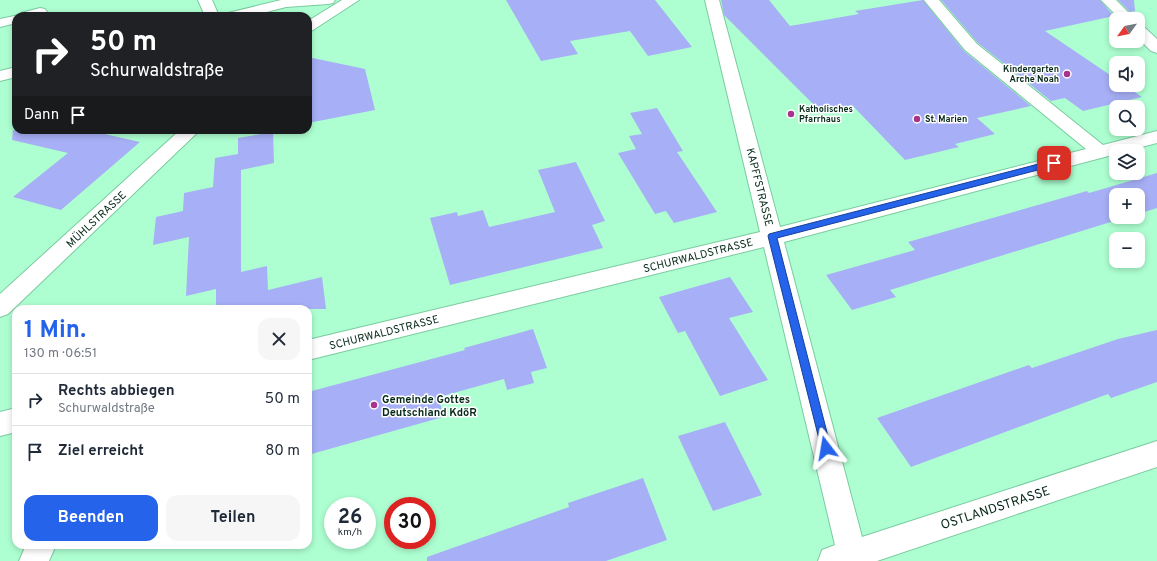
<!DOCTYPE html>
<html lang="de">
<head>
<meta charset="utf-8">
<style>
  body { margin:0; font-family:Overpass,sans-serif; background:#f6f6f7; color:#1f2937; height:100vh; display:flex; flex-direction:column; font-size:15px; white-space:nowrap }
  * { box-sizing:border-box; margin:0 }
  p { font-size:13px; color:#747a83 }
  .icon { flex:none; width:22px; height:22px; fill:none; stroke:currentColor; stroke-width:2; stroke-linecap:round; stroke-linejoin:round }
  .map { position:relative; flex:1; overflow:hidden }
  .details { position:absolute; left:12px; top:305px; width:300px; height:244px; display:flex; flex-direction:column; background:#fff; border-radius:12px; box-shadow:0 2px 6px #0003 }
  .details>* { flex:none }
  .guide { position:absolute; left:12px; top:12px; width:300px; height:122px; border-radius:12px; box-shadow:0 2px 6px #0003; background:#202124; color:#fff; overflow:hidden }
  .needle { width:26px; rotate:237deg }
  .tools { position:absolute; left:1109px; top:12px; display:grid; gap:8px }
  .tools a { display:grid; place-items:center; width:36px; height:36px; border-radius:8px; background:#fff; box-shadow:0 2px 6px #0003; font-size:20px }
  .speed { position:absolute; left:324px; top:497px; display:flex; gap:8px; font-size:20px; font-weight:700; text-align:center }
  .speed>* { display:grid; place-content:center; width:52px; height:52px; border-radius:50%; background:#fff; box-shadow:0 2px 6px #0003; line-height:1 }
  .speed small { font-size:10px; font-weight:400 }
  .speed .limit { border:6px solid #d22; background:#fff; color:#111 }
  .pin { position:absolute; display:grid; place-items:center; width:34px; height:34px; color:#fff; margin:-17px; border-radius:8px; box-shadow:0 2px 6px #0006 }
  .me { position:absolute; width:44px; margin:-22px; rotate:346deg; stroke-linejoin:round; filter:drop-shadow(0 0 3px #0008) }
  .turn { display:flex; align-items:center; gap:14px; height:84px; padding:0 12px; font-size:18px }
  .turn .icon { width:52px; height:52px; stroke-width:2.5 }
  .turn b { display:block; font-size:28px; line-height:34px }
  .then { display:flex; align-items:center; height:38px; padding:0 12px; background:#0003; gap:8px; font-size:15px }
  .round { display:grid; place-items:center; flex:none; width:42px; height:42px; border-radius:12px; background:#f6f6f7 }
  .summary { display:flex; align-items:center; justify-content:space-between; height:68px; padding:0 12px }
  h1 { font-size:24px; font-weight:700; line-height:30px; color:#2563eb }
  .primary-button { display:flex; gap:8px; margin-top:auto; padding:8px 12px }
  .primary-button a { flex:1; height:46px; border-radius:12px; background:#2563eb; color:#fff; font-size:16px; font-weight:700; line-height:46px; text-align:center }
  .primary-button a+a { background:#f6f6f7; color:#1f2937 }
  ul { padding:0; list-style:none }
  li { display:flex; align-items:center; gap:12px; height:52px; padding:0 12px; border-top:1px solid #e0e1e3 }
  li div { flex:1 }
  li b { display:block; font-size:15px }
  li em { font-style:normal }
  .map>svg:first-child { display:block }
</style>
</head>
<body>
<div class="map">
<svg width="1157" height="561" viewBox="0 0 1157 561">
  <rect width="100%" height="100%" fill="#adffd1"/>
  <path fill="#a7aff6" d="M 506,0 L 655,0 L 692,47 L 648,56 L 630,31 L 570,41 L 578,54 L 541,61 Z
    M 721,0 L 769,0 L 790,26 L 859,14 L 855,11 L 923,0 L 964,51 L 1031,106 L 977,118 L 995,134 L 955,144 L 959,147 L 905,160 L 852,105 L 821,112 L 724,15 Z
    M 941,0 L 1100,0 L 1114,16 L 1045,31 L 1116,79 L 1116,85 L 1124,85 L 1142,97 L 1083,111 L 1065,98 L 1051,101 L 978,43 Z
    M 1118,0 L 1134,0 L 1135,11 L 1130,12 Z
    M 308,57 L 365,69 L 375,110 L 308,123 Z
    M 657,108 L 683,151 L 677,152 L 717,212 L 674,223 L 666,211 L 655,214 L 618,153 L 636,149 L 629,136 L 642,134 L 630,113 Z
    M 13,130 L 87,130 L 140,142 L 61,210 L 13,197 L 68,153 L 12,140 Z
    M 273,132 L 274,163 L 241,170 L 241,272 L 267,266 L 268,290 L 322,277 L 326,309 L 216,309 L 216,289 L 186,296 L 189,237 L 153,245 L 156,217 L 183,211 L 184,193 L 213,187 L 215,158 L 238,154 L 238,138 Z
    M 576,162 L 605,221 L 592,225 L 603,248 L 450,285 L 430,218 L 457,212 L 458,216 L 483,210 L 489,227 L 555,212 L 538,170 Z
    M 1157,173 L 1157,208 L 1138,214 L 1138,195 L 1116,195 L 1116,217 L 1127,217 L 890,290 L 896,297 L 852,310 L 826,275 L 915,250 L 908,242 L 1087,191 L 1089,193 Z
    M 730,277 L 753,312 L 729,318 L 768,380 L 720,396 L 685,331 L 678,333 L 659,297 Z
    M 533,329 L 547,368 L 531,372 L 534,383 L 507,390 L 504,379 L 439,397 L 443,417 L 308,455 L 308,392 L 465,350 L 464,348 Z
    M 1157,330 L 1157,382 L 1111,398 L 1108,394 L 911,467 L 877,418 L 1029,365 L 1032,368 L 1118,339 Z
    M 725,422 L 762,495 L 713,511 L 678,436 Z
    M 643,478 L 667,540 L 606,561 L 427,561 L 427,557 L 569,507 L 568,503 Z"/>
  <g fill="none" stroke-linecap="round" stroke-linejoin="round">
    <defs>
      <path id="minor" d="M 198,0 L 212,0 L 219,16 L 205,16 Z
        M 281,0 L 335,0 L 333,3 L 328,4 L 286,7 L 251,16 L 226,16 L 228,13 Z
        M 342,0 L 359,0 L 313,30 L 308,32 L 308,21 Z
        M 705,0 L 719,0 L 780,227 L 1086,149 L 965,50 L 924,0 L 939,0 L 977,44 L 1103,145 L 1157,131 L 1157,143 L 1126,151 L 1116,151 L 1116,154 L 784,242 L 862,537 L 1157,441 L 1157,467 L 877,561 L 818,561 L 822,550 L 835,545 L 764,247 L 308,360 L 308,340 L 760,232 Z
        M 1101,0 L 1116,0 L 1135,19 L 1120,19 Z
        M 40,8 L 45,9 L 47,12 L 45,15 L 16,16 L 16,23 L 0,27 L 0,19 L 19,15 L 21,13 Z
        M 1138,24 L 1143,26 L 1157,39 L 1157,53 L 1151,51 L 1138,38 Z
        M 16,67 L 16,77 L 0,81 L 0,71 Z
        M 180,130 L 200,130 L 8,314 L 0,317 L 0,294 Z
        M 16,408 L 16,432 L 0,436 L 0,412 Z
        M 26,545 L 56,545 L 49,561 L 19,561 Z"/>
    </defs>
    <use href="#minor" stroke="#7acb9f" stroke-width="2"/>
    <use href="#minor" fill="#fff" fill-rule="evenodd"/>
  </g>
  <path fill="#2563eb" stroke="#184099" d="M 1054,160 L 1057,161 L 1057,165 L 777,238 L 831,448 L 830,451 L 826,453 L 822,451 L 768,236 L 769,234 Z"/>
  <g fill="#a8338c" stroke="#fff" stroke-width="1.5">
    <circle cx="1067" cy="74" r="4"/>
    <circle cx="791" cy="114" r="4"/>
    <circle cx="917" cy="119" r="4"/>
    <circle cx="374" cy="405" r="4"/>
  </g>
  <g text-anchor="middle" stroke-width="3" stroke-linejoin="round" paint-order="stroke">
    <g font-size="9" font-weight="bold" fill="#072a1a" stroke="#fff" text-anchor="start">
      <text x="1059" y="72" text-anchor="end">Kindergarten<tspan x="1059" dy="10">Arche Noah</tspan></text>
      <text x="799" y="112">Katholisches<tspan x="799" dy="10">Pfarrhaus</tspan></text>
      <text x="925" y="122">St. Marien</text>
    </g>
    <g font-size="11" fill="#072a1a" stroke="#fff">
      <text transform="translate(760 187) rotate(76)" y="4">KAPFFSTRASSE</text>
      <text transform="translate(96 219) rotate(-43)" y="4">MÜHLSTRASSE</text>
      <text transform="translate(698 255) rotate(-14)" y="4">SCHURWALDSTRASSE</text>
      <text transform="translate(384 332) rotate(-14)" y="4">SCHURWALDSTRASSE</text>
    </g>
    <g font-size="11" font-weight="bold" fill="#072a1a" stroke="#fff" text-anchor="start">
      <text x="382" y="403">Gemeinde Gottes<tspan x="382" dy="13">Deutschland KdöR</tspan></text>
    </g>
    <g font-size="13" fill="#072a1a" stroke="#fff">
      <text transform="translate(995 507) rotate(-18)" y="5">OSTLANDSTRASSE</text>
    </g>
  </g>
</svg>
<div class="tools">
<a><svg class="needle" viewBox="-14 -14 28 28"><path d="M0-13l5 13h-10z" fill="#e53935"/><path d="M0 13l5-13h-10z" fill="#747a83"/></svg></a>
<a><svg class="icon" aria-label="sound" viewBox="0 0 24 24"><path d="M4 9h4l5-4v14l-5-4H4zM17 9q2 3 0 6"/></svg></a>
<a><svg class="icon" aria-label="search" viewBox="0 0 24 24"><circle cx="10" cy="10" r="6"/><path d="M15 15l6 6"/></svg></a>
<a><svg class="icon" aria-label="layers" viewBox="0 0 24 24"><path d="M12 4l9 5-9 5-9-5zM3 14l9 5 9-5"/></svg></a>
<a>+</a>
<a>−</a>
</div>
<div class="speed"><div>26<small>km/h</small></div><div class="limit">30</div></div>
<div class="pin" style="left:1054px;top:163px;background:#d93025"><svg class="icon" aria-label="arrive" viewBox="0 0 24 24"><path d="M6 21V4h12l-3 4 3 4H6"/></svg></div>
<svg class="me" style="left:826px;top:448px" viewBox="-20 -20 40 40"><path d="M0-17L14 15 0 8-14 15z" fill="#2563eb" stroke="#fff" stroke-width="4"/></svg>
<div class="guide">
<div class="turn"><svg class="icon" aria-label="right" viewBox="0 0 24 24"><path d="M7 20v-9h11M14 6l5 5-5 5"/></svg><div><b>50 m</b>Schurwaldstraße</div></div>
<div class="then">Dann<svg class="icon" aria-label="arrive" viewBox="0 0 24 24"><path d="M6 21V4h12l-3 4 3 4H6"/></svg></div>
</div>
<section class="details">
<div class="summary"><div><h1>1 Min.</h1><p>130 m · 06:51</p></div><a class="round"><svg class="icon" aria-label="close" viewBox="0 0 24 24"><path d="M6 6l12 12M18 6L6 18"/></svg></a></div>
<ul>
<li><svg class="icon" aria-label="right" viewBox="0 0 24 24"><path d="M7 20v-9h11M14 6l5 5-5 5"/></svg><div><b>Rechts abbiegen</b><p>Schurwaldstraße</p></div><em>50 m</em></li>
<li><svg class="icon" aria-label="arrive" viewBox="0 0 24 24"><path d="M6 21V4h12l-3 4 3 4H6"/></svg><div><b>Ziel erreicht</b></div><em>80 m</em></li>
</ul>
<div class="primary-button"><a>Beenden</a><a>Teilen</a></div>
</section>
</div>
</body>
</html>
